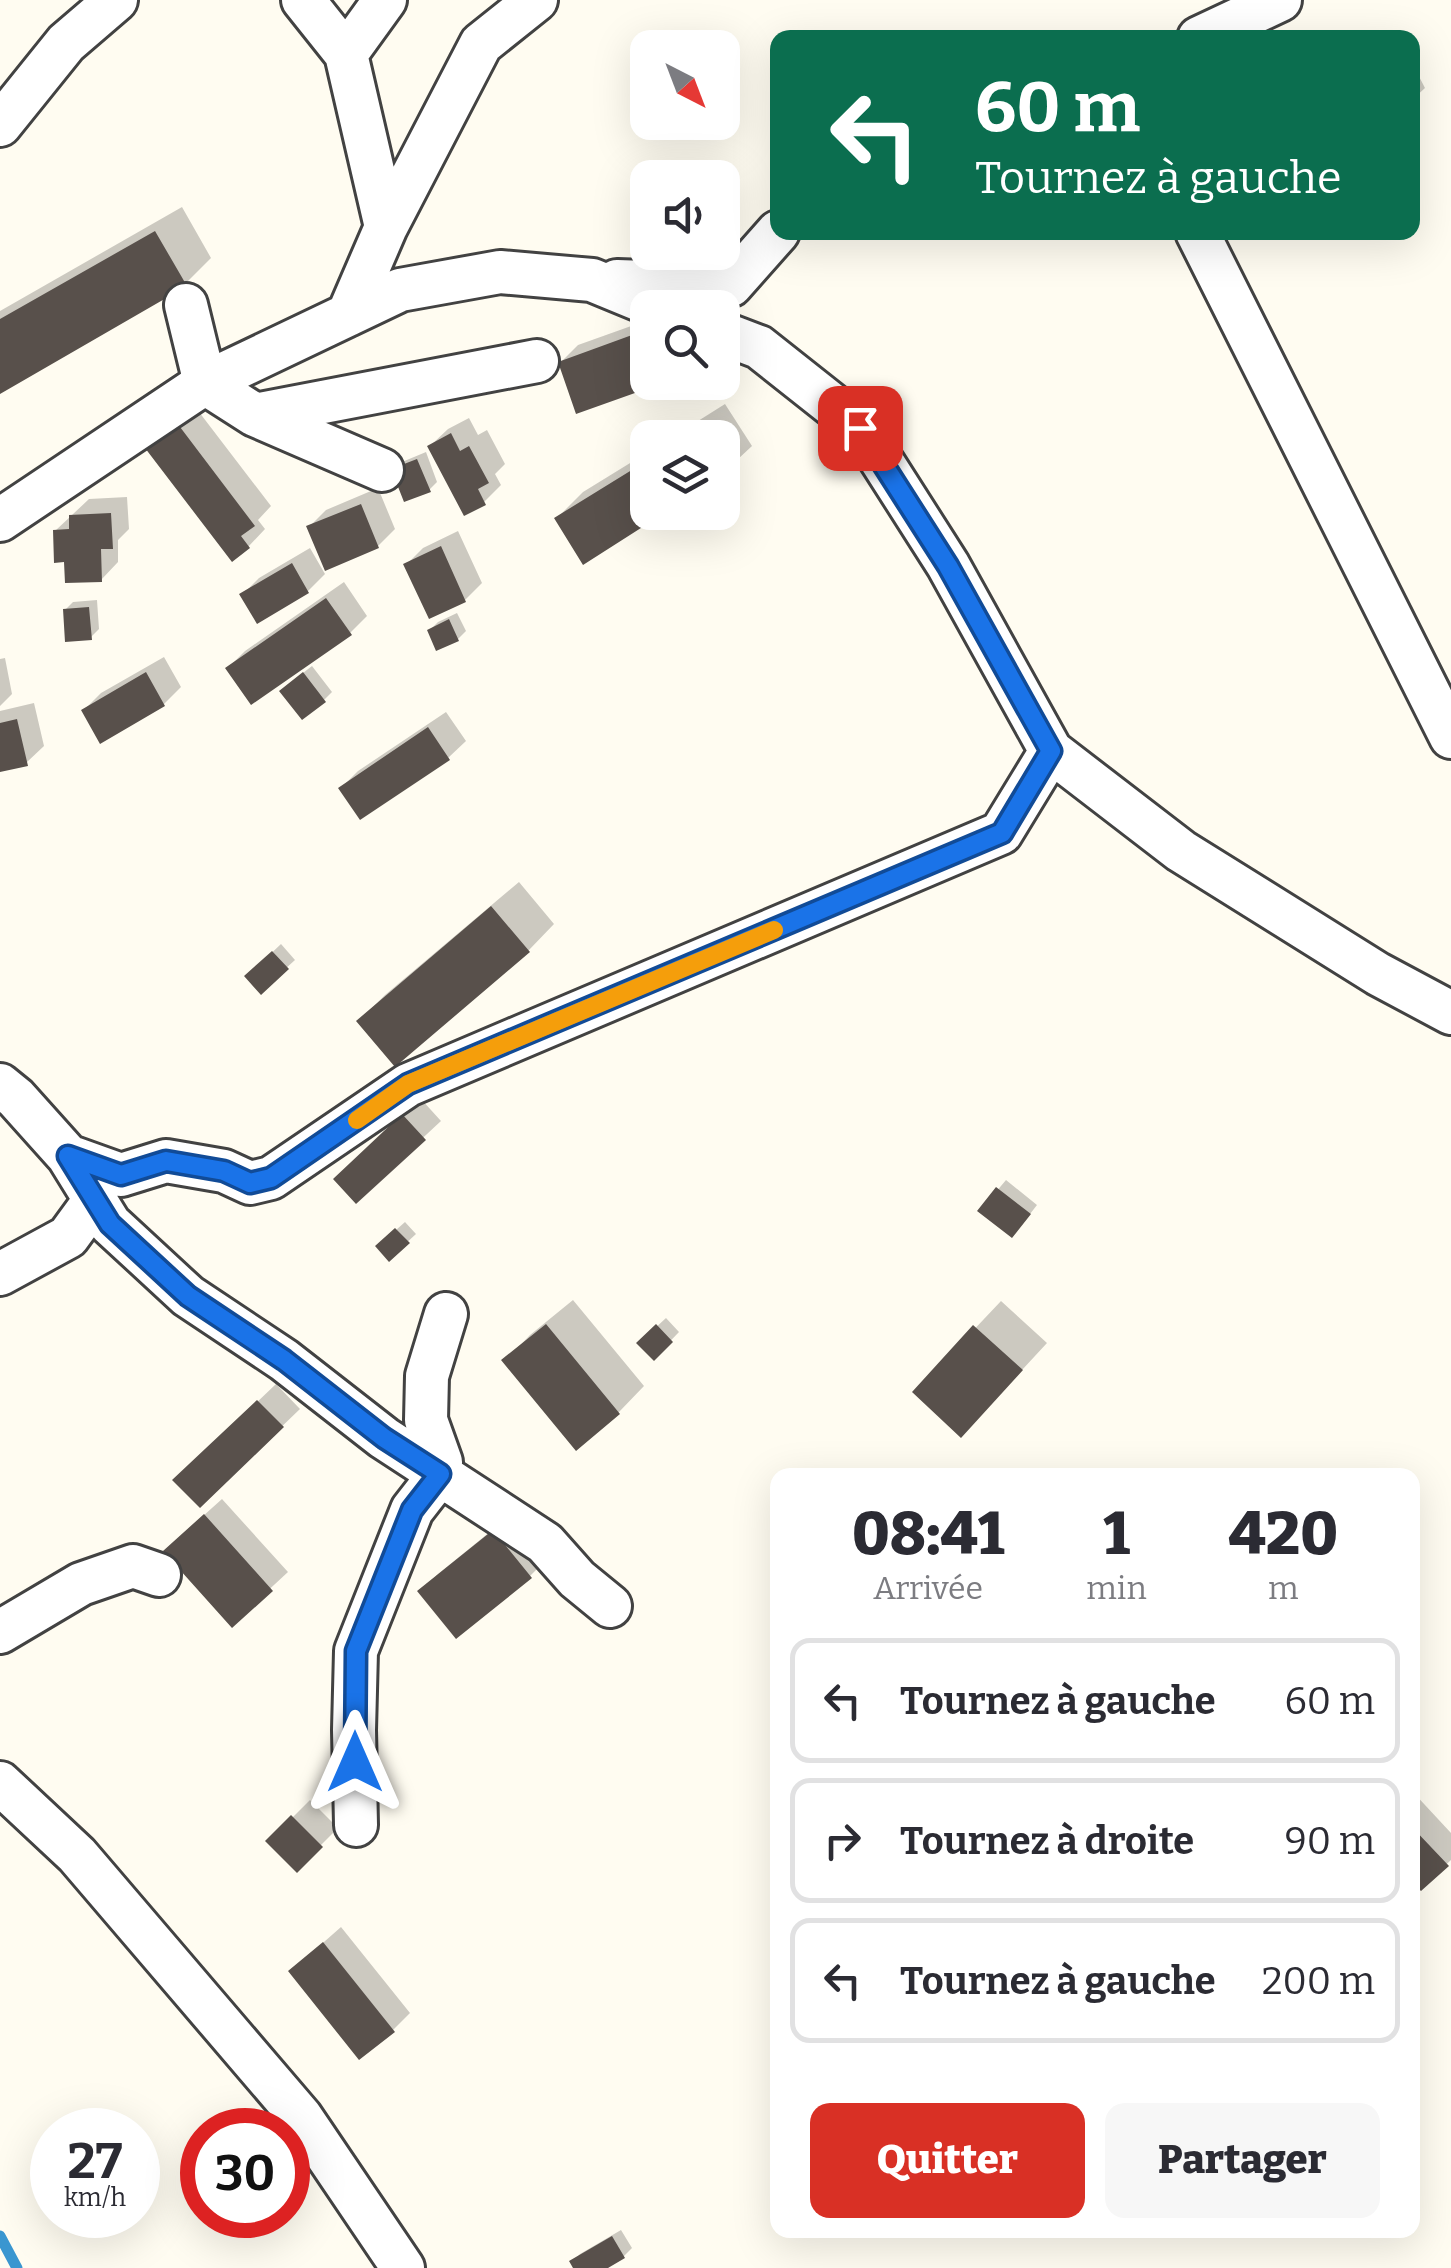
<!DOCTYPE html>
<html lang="fr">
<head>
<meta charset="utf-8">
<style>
  body { margin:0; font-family:Bitter,serif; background:#f7f7f7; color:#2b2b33; height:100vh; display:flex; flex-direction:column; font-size:38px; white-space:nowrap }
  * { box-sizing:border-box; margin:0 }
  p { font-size:32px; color:#7c7c81 }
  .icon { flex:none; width:55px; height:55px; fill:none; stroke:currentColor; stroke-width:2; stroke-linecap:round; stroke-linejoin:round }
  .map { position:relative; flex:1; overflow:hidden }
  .panel { position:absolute; left:770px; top:1468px; width:650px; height:770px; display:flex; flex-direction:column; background:#fff; border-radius:20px; box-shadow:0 10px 40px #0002 }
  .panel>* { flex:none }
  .hud { position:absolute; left:770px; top:30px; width:650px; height:210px; border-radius:20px; box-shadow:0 10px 40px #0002; background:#0b6e4f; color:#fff; overflow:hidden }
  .needle { width:65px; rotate:138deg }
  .tools { position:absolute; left:630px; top:30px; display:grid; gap:20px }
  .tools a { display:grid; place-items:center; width:110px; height:110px; border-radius:20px; background:#fff; box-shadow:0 10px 40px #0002; font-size:50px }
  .speed { position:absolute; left:30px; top:2108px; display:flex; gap:20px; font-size:50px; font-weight:700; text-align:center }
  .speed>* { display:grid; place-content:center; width:130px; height:130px; border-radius:50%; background:#fff; box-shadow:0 10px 40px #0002; line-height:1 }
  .speed small { font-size:25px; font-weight:400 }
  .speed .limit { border:15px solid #d22; background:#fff; color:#111 }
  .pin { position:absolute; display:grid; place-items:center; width:85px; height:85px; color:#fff; margin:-42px; border-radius:20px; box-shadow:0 5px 15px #0006 }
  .me { position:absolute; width:110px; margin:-55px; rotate:0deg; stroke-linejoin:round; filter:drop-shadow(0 0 8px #0008) }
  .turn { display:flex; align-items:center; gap:35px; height:210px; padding:0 40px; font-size:45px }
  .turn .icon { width:130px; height:130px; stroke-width:2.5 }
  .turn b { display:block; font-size:70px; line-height:85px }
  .eta { display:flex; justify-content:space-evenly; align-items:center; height:170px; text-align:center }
  .eta b { font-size:60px; font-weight:800; line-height:70px }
  .primary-button { display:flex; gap:20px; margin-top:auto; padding:20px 40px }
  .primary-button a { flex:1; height:115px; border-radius:20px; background:#d93025; color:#fff; font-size:40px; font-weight:800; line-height:115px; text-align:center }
  .primary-button a+a { background:#f7f7f7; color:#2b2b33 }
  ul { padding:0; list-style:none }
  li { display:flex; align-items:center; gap:30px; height:125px; margin:0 20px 15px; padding:0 20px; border:5px solid #e1e1e2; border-radius:20px }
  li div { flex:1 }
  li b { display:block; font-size:38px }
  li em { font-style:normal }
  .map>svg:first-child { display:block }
</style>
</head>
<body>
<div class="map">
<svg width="1451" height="2268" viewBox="0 0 1451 2268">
  <rect width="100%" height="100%" fill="#fffcf1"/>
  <path fill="#0003" d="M 1412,63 L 1425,88 L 1412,100 Z
    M 182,207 L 211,258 L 185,284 L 0,391 L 0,311 Z
    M 648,320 L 648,382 L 657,382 L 577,411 L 560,363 L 578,345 Z
    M 725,404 L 752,446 L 722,474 L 722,438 L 671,438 Z
    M 196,408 L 271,506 L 258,520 L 265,529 L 248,547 L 148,448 Z
    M 469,418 L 478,435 L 487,430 L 505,464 L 495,474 L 501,485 L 484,502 L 430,446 L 448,429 Z
    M 426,452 L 437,482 L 429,490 L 394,470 L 402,462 Z
    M 648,452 L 648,512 L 557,518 L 583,492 Z
    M 378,488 L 395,529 L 378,546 L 309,527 L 326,510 Z
    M 127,497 L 129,529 L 118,540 L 118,562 L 101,580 L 66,560 L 55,531 L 89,499 Z
    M 458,531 L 482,583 L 465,600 L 406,565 L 423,548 Z
    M 310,548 L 325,574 L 308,591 L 257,621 L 242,595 L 259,578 Z
    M 344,582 L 367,616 L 350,633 L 228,668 L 245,651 Z
    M 97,600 L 99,629 L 91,637 L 65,610 L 73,602 Z
    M 457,613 L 466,631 L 458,639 L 430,630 L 438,622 Z
    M 164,657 L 181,687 L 164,704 L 84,710 L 101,693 Z
    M 5,658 L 12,694 L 0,706 L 0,659 Z
    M 312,666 L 332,692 L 324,700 L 290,683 Z
    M 34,703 L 44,746 L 26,763 L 0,770 L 0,711 Z
    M 446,712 L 466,741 L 448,758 L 341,788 L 358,771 Z
    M 519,882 L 554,924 L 529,950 L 395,1064 L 359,1021 L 385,995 Z
    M 281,944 L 295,960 L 261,991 L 247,976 Z
    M 421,1099 L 441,1121 L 356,1200 L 354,1162 Z
    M 1006,1180 L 1037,1205 L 1020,1227 L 980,1211 Z
    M 405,1222 L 416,1234 L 389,1259 L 378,1246 Z
    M 573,1300 L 644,1386 L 619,1412 L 576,1447 L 505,1361 L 530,1335 Z
    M 1001,1301 L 1047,1343 L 987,1408 L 915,1392 Z
    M 666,1318 L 679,1332 L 654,1358 L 639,1343 Z
    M 276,1384 L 300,1409 L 200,1505 L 193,1463 Z
    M 222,1499 L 288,1572 L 232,1624 L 183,1534 Z
    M 512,1514 L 547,1559 L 530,1576 L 421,1591 L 438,1574 Z
    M 1412,1791 L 1451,1833 L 1451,1860 L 1421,1888 L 1412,1878 Z
    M 310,1800 L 338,1828 L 297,1869 L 269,1841 Z
    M 341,1927 L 410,2013 L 393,2030 L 291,1971 Z
    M 621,2230 L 632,2248 L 624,2256 L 603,2268 L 576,2268 L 572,2262 L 580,2254 Z"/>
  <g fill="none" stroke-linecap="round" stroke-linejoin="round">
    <path stroke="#3a96d0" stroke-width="11" d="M 0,2236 L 17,2268"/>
  </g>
  <path fill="#58504b" d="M 155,231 L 187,286 L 0,394 L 0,319 Z
    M 643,331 L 648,343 L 648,382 L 663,383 L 576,414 L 558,362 Z
    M 177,423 L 255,526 L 241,536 L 250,548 L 232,562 L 145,448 Z
    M 451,433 L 460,451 L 469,446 L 489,483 L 478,489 L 486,505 L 464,516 L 427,446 Z
    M 417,459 L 431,492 L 404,502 L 391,469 Z
    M 648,460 L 648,512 L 666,512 L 583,565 L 554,518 Z
    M 361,504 L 379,548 L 325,571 L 306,526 Z
    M 111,513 L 113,549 L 101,549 L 102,582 L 65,583 L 64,562 L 54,563 L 53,530 L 69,529 L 69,515 Z
    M 441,546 L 466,602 L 429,619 L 403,564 Z
    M 292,563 L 309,593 L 257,624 L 239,594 Z
    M 326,598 L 352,635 L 251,705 L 225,668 Z
    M 89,607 L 92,640 L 65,642 L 63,609 Z
    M 449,619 L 459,641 L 436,651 L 427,630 Z
    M 146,672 L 165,706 L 100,744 L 81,710 Z
    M 303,672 L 326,702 L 302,720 L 279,691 Z
    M 17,719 L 28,766 L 0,772 L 0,723 Z
    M 428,727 L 450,760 L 360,820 L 338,788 Z
    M 491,906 L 530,952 L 395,1067 L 356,1021 Z
    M 272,951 L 289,969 L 261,995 L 244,976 Z
    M 402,1114 L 426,1140 L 356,1204 L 333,1179 Z
    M 996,1187 L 1031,1214 L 1012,1238 L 977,1211 Z
    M 395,1228 L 410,1243 L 389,1262 L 375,1246 Z
    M 546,1324 L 620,1414 L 576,1451 L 501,1360 Z
    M 656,1324 L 673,1342 L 654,1361 L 636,1343 Z
    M 973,1325 L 1023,1370 L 961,1438 L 912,1392 Z
    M 257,1400 L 284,1427 L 200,1508 L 172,1480 Z
    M 204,1514 L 273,1591 L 232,1628 L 163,1551 Z
    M 493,1530 L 532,1578 L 456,1639 L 417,1591 Z
    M 291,1815 L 323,1847 L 297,1873 L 265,1841 Z
    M 1412,1827 L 1449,1866 L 1421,1891 L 1412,1882 Z
    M 323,1942 L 395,2032 L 359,2060 L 288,1971 Z
    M 612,2236 L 625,2258 L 608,2268 L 573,2268 L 569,2261 Z"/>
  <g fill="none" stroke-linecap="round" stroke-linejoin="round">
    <defs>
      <path id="minor" d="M 303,0 L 346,54
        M 385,0 L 346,54 L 386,227
        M 1199,38 L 1280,0
        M 0,125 L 66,43 L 116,0
        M 1197,232 L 1451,737
        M 617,281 L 731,285 L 778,232
        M 186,305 L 205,383 L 255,415 L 537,361
        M 348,315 L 386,227 L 481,44 L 536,0
        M 722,333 L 759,347 L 860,427 L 948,565 L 1051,751 L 1181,851 L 1378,974 L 1451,1013
        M 255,415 L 382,470
        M 0,520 L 205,383 L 400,290 L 500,272 L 592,280 L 660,308
        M 0,1085 L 16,1098 L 68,1156 L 121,1175 L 166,1161 L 224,1171 L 250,1183 L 271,1178 L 408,1085 L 1001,833 L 1051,751
        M 68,1156 L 110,1224 L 188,1296 L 284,1360 L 384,1438 L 545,1543 L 577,1579 L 610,1606
        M 0,1274 L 68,1237 L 95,1200
        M 0,1632 L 81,1584 L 133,1566 L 159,1575
        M 0,1783 L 77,1855 L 301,2117 L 403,2268
        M 356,1825 L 354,1730 L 356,1651 L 412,1510 L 440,1474 L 441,1462 L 426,1420 L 427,1376 L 446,1314"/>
    </defs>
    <use href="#minor" stroke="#424242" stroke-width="48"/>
    <use href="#minor" stroke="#fff" stroke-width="42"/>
  </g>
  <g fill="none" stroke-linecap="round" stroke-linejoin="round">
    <defs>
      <path id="route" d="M 355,1762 L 356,1651 L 412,1510 L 440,1474 L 384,1438 L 284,1360 L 188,1296 L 110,1224 L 68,1156 L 121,1175 L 166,1161 L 224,1171 L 250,1183 L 271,1178 L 408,1084 L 1002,833 L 1051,751 L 948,566 L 860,428"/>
    </defs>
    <use href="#route" stroke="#114b97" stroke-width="25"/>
    <use href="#route" stroke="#1a73e8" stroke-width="18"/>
    <path stroke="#f59e0b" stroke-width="18" d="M 357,1120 L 408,1084 L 774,930"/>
  </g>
</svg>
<div class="tools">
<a><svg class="needle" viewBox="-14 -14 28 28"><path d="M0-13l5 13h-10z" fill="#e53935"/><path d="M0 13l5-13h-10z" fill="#7c7c81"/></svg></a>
<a><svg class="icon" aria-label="sound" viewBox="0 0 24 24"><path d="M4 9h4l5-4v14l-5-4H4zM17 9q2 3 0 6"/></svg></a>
<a><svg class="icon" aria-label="search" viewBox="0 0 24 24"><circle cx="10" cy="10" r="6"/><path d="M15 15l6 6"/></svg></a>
<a><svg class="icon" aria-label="layers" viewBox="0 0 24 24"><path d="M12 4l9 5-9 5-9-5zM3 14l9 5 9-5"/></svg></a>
</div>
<div class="speed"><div>27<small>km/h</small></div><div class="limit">30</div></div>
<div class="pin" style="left:860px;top:428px;background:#d93025"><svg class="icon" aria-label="arrive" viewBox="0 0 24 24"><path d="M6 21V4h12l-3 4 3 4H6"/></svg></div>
<svg class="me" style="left:355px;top:1762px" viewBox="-20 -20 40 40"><path d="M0-17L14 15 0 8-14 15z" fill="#1a73e8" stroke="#fff" stroke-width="4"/></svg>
<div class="hud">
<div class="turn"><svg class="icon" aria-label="left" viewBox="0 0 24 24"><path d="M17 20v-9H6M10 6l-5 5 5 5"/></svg><div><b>60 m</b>Tournez à gauche</div></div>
</div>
<section class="panel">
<div class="eta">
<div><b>08:41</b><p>Arrivée</p></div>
<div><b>1</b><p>min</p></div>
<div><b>420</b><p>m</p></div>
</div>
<ul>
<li><svg class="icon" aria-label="left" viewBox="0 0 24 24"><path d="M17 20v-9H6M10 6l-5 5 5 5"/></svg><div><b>Tournez à gauche</b></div><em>60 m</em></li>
<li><svg class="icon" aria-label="right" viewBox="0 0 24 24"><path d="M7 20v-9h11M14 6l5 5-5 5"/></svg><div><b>Tournez à droite</b></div><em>90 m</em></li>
<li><svg class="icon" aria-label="left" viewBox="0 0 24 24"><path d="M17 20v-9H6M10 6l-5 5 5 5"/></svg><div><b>Tournez à gauche</b></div><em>200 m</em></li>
</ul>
<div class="primary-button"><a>Quitter</a><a>Partager</a></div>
</section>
</div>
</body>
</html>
